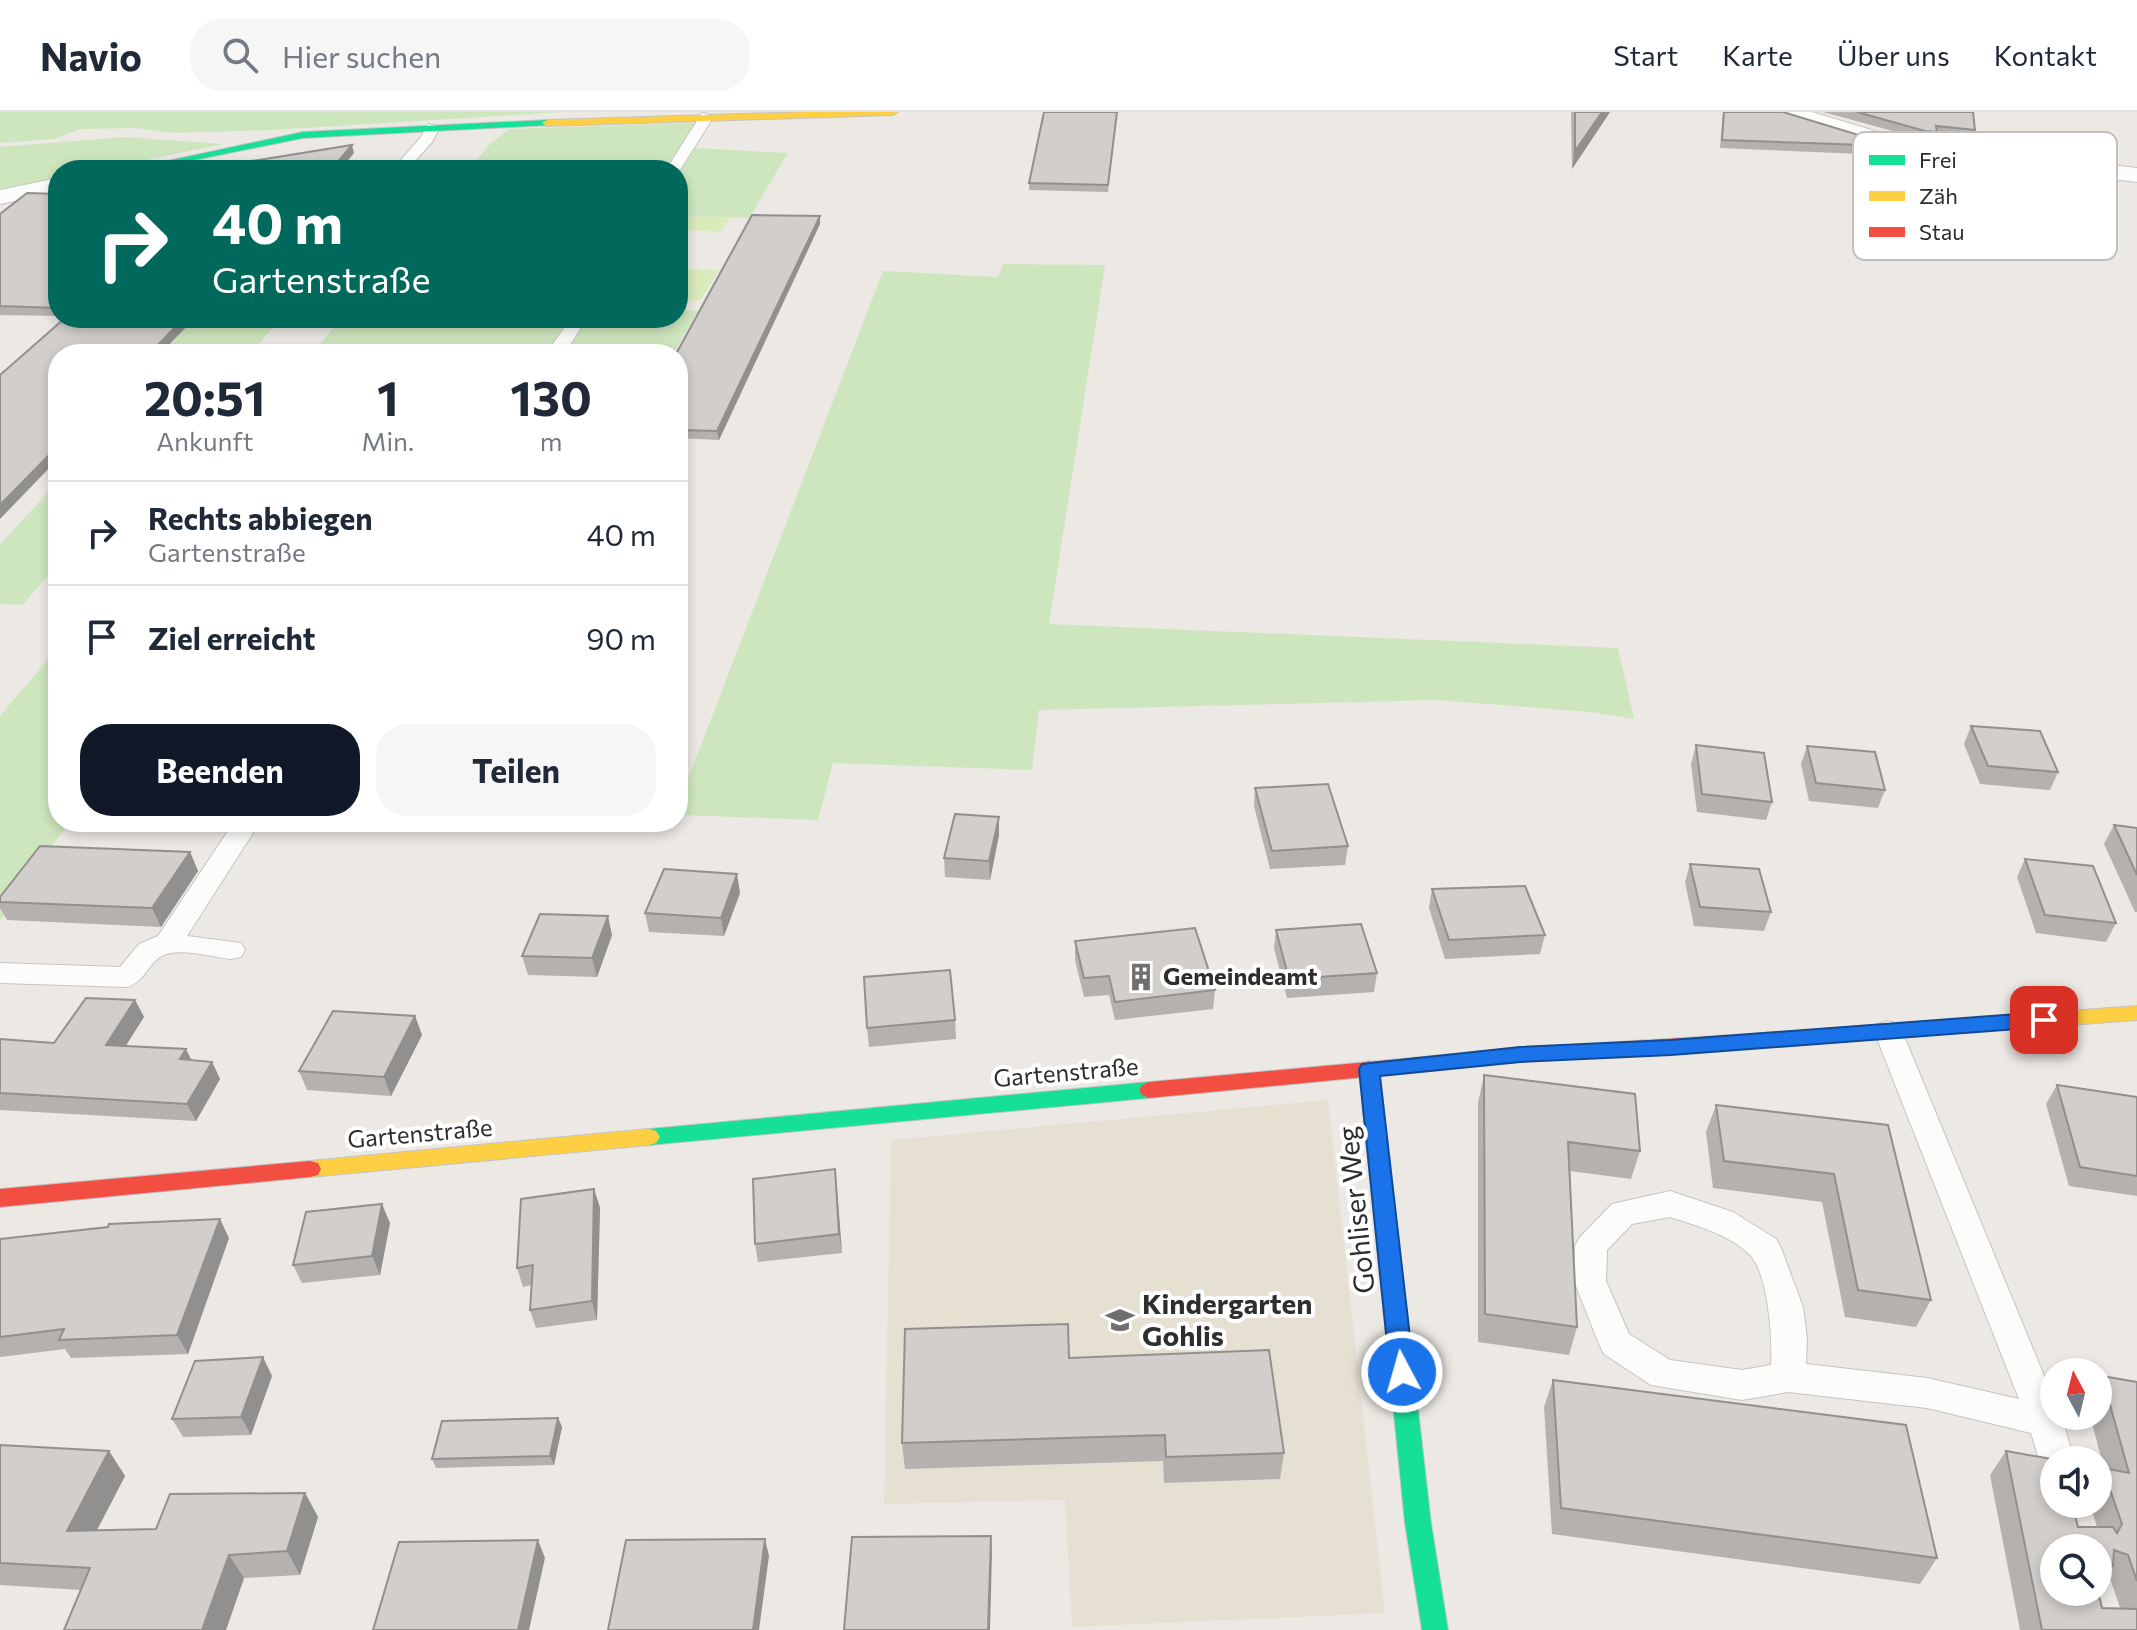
<!DOCTYPE html>
<html lang="de">
<head>
<meta charset="utf-8">
<style>
  body { margin:0; font-family:Commissioner,sans-serif; background:#f6f6f7; color:#1f2937; height:100vh; display:flex; flex-direction:column; font-size:30px; white-space:nowrap }
  * { box-sizing:border-box; margin:0 }
  p { font-size:26px; color:#747a83 }
  .icon { flex:none; width:44px; height:44px; fill:none; stroke:currentColor; stroke-width:2; stroke-linecap:round; stroke-linejoin:round }
  .map { position:relative; flex:1; overflow:hidden }
  .drawer { position:absolute; left:48px; top:232px; width:640px; height:488px; display:flex; flex-direction:column; background:#fff; border-radius:32px; box-shadow:0 4px 12px #0003 }
  .drawer>* { flex:none }
  .guide { position:absolute; left:48px; top:48px; width:640px; height:168px; border-radius:32px; box-shadow:0 4px 12px #0003; background:#00695c; color:#fff; overflow:hidden }
  .needle { width:52px; rotate:353deg }
  .buttons { position:absolute; left:2040px; top:1246px; display:grid; gap:16px }
  .buttons a { display:grid; place-items:center; width:72px; height:72px; border-radius:50%; background:#fff; box-shadow:0 4px 12px #0003; font-size:40px }
  .pin { position:absolute; display:grid; place-items:center; width:68px; height:68px; color:#fff; margin:-34px; border-radius:16px; box-shadow:0 4px 12px #0006 }
  .me { position:absolute; width:88px; margin:-44px; rotate:354deg; stroke-linejoin:round; filter:drop-shadow(0 0 6px #0008) }
  .turn { display:flex; align-items:center; gap:28px; height:168px; padding:0 32px; font-size:36px }
  .turn .icon { width:104px; height:104px; stroke-width:2.5 }
  .turn b { display:block; font-size:56px; line-height:68px }
  .eta { display:flex; justify-content:space-evenly; align-items:center; height:136px; text-align:center }
  .eta b { font-size:48px; font-weight:700; line-height:56px }
  .primary-button { display:flex; gap:16px; margin-top:auto; padding:16px 32px }
  .primary-button a { flex:1; height:92px; border-radius:32px; background:#111827; color:#fff; font-size:32px; font-weight:700; line-height:92px; text-align:center }
  .primary-button a+a { background:#f6f6f7; color:#1f2937 }
  ul { padding:0; list-style:none }
  li { display:flex; align-items:center; gap:24px; height:104px; padding:0 32px; border-top:2px solid #e0e1e3 }
  li div { flex:1 }
  li b { display:block; font-size:30px }
  li em { font-style:normal }
  header { display:flex; align-items:center; gap:48px; box-sizing:border-box; height:112px; padding:0 40px; background:#fff; border-bottom:2px solid #e0e1e3 }
  header strong { font-size:38px }
  nav { display:flex; gap:44px; margin-inline-start:auto; font-size:28px }
  .search { width:560px; height:72px; background:#f6f6f7; display:flex; align-items:center; gap:20px; box-sizing:border-box; padding:0 28px; border-radius:32px; color:#747a83; font-size:30px }
  .map>svg:first-child { display:block }
</style>
</head>
<body>
<header>
<strong>Navio</strong>
<div class="search"><svg class="icon" aria-label="search" viewBox="0 0 24 24"><circle cx="10" cy="10" r="6"/><path d="M15 15l6 6"/></svg>Hier suchen</div>
<nav><a>Start</a><a>Karte</a><a>Über uns</a><a>Kontakt</a></nav>
</header>
<div class="map">
<svg width="2137" height="1518" viewBox="0 0 2137 1518">
  <rect width="100%" height="100%" fill="#ece8e4"/>
  <path fill="#e6e0d3" d="M 1328,988 L 1385,1501 L 1072,1515 L 1065,1388 L 884,1392 L 891,1028 Z"/>
  <path fill="#cee6be" d="M 0,0 L 562,0 L 273,18 L 175,21 L 135,16 L 81,17 L 53,27 L 0,31 Z
    M 697,11 L 709,13 L 694,36 L 788,41 L 749,106 L 678,104 L 678,58 L 468,58 L 490,32 L 509,17 Z
    M 124,25 L 224,32 L 96,58 L 58,58 L 58,66 L 0,77 L 0,35 Z
    M 1003,152 L 1105,153 L 1049,512 L 1618,536 L 1634,607 L 1591,600 L 1437,588 L 1039,598 L 1032,658 L 833,651 L 818,708 L 678,703 L 688,667 L 883,159 L 998,165 Z
    M 678,198 L 698,199 L 673,242 L 311,242 L 342,206 L 678,206 Z
    M 67,208 L 276,212 L 250,242 L 58,242 L 3,268 Z
    M 58,370 L 58,453 L 22,493 L 0,492 L 0,432 Z
    M 58,536 L 58,710 L 69,710 L 0,809 L 0,604 Z"/>
  <path fill="#d9eabb" d="M 678,104 L 730,106 L 720,120 L 678,117 Z
    M 678,157 L 719,158 L 700,189 L 678,188 Z"/>
  <g fill="none" stroke-linecap="round" stroke-linejoin="round">
    <defs>
      <path id="lane" d="M 702,1 L 714,4 L 680,58 L 678,61 L 678,58 L 666,58 Z
        M 428,12 L 440,15 L 432,30 L 407,58 L 392,58 L 421,25 Z
        M 571,206 L 587,206 L 564,242 L 546,242 Z
        M 234,710 L 260,710 L 187,824 L 241,831 L 245,838 L 241,845 L 231,847 C 212,845 177,834 160,845 C 147,854 144,870 127,875 L 0,871 L 0,851 L 120,855 L 139,832 L 158,824 Z
        M 1888,909 L 1898,912 L 1902,919 L 2054,1288 L 2054,1304 L 2061,1304 L 2063,1309 L 2074,1348 L 2054,1348 L 2054,1364 L 2043,1360 L 2031,1321 L 1927,1296 L 1788,1280 L 1742,1288 L 1651,1273 L 1604,1242 L 1599,1232 L 1574,1169 L 1575,1134 L 1580,1125 L 1612,1092 L 1670,1079 L 1733,1100 L 1776,1127 L 1781,1136 L 1803,1195 L 1807,1227 L 1806,1252 L 1927,1266 L 2019,1287 L 1874,919 L 1878,912 ZM 1670,1105 C 1697,1114 1729,1122 1750,1143 C 1768,1161 1773,1228 1771,1253 L 1742,1258 L 1670,1248 L 1629,1222 L 1606,1169 L 1607,1138 L 1632,1112 Z"/>
      <path id="street" d="M 1777,0 L 1812,0 L 1888,23 L 1936,33 L 2137,56 L 2137,70 L 1936,47 L 1875,34 L 1780,5 Z
        M 58,66 L 58,80 L 0,92 L 0,78 Z"/>
      <path id="fast" d="M 547,8 L 550,13 L 303,26 L 145,58 L 126,58 L 303,20 Z
        M 1369,949 L 1376,952 L 1379,957 L 1431,1411 L 1448,1518 L 1422,1518 L 1405,1411 L 1359,957 L 1362,952 Z
        M 1149,970 L 1156,973 L 1159,978 L 1156,983 L 1149,986 L 649,1033 L 642,1031 L 638,1025 L 642,1019 L 649,1017 Z"/>
      <path id="slow" d="M 807,0 L 898,0 L 893,3 L 547,14 L 542,11 L 547,8 Z
        M 2137,894 L 2137,908 L 1795,933 L 1788,931 L 1785,926 L 1788,921 L 1795,919 Z
        M 649,1017 L 656,1019 L 660,1025 L 656,1031 L 649,1033 L 310,1065 L 302,1063 L 299,1057 L 302,1051 L 310,1049 Z"/>
      <path id="jam" d="M 1795,919 L 1802,921 L 1805,926 L 1802,931 L 1795,933 L 1520,950 L 1149,986 L 1142,983 L 1139,978 L 1142,973 L 1149,970 L 1520,936 Z
        M 310,1049 L 318,1051 L 321,1057 L 318,1063 L 310,1065 L 0,1095 L 0,1077 Z"/>
    </defs>
    <use href="#lane" stroke="#c5c4c5" stroke-width="2"/>
    <use href="#street" stroke="#c5c4c5" stroke-width="2"/>
    <use href="#fast" stroke="#c5c4c5" stroke-width="2"/>
    <use href="#slow" stroke="#c5c4c5" stroke-width="2"/>
    <use href="#jam" stroke="#c5c4c5" stroke-width="2"/>
    <use href="#lane" fill="#fcfcfb" fill-rule="evenodd"/>
    <use href="#street" fill="#fcfcfb" fill-rule="evenodd"/>
    <use href="#fast" fill="#16e098" fill-rule="evenodd"/>
    <use href="#slow" fill="#ffcf43" fill-rule="evenodd"/>
    <use href="#jam" fill="#f24e42" fill-rule="evenodd"/>
  </g>
  <path fill="#b4b1af" fill-rule="evenodd" d="M 1044,0 L 1117,0 L 1108,80 L 1029,78 L 1029,71 Z
    M 1571,0 L 1610,0 L 1572,57 Z
    M 1723,0 L 1783,0 L 1864,33 L 1861,42 L 1720,36 Z
    M 1823,0 L 1973,0 L 1975,18 L 1972,26 L 1936,23 L 1934,28 L 1922,27 Z
    M 58,82 L 58,204 L 0,203 L 0,102 Z
    M 820,104 L 820,112 L 719,328 L 678,326 L 678,242 Z
    M 1971,614 L 2058,660 L 2050,678 L 1980,672 L 1964,632 Z
    M 1696,633 L 1772,690 L 1766,708 L 1697,700 L 1691,652 Z
    M 1807,634 L 1885,678 L 1878,696 L 1809,689 L 1801,652 Z
    M 1255,676 L 1348,734 L 1345,753 L 1270,757 L 1254,694 Z
    M 2114,713 L 2137,716 L 2137,800 L 2135,800 L 2104,732 Z
    M 999,723 L 990,768 L 945,765 L 944,746 Z
    M 190,740 L 198,759 L 161,815 L 7,808 L 0,796 L 0,785 Z
    M 2025,747 L 2116,811 L 2106,830 L 2036,821 L 2017,765 Z
    M 1690,752 L 1771,800 L 1764,819 L 1694,814 L 1685,770 Z
    M 1432,777 L 1545,823 L 1540,842 L 1445,847 L 1429,796 Z
    M 740,781 L 724,824 L 649,820 L 645,801 Z
    M 1276,818 L 1377,861 L 1374,880 L 1287,886 L 1274,836 Z
    M 612,823 L 597,865 L 528,863 L 522,844 Z
    M 1075,829 L 1215,878 L 1213,897 L 1115,908 L 1109,883 L 1084,885 L 1075,848 Z
    M 135,888 L 144,905 L 125,934 L 191,948 L 212,950 L 220,967 L 196,1009 L 0,998 L 0,927 L 54,931 Z
    M 415,904 L 422,923 L 391,984 L 307,978 L 299,959 Z
    M 955,908 L 956,927 L 869,935 L 867,916 Z
    M 1484,963 L 1640,1039 L 1631,1067 L 1570,1059 L 1577,1215 L 1569,1243 L 1478,1230 L 1478,991 Z
    M 2057,973 L 2137,985 L 2137,1084 L 2069,1074 L 2046,992 Z
    M 1716,993 L 1888,1013 L 1931,1188 L 1916,1215 L 1845,1205 L 1822,1090 L 1713,1076 L 1706,1020 Z
    M 835,1057 L 842,1141 L 758,1150 L 755,1132 Z
    M 594,1077 L 600,1096 L 597,1208 L 536,1216 L 530,1198 L 532,1173 L 523,1175 L 517,1156 Z
    M 390,1111 L 380,1163 L 302,1171 L 293,1153 Z
    M 229,1126 L 188,1242 L 71,1246 L 65,1237 L 0,1245 L 0,1127 Z
    M 1069,1246 L 1284,1341 L 1280,1367 L 1164,1371 L 1163,1349 L 905,1357 L 902,1331 Z
    M 272,1264 L 251,1323 L 183,1325 L 172,1307 Z
    M 2102,1264 L 2137,1270 L 2137,1518 L 2020,1518 L 1990,1363 L 2006,1339 L 2078,1415 L 2097,1415 L 2090,1392 L 2098,1392 L 2098,1355 L 2104,1356 L 2090,1304 L 2098,1304 L 2098,1271 ZM 2054,1436 L 2098,1436 L 2098,1473 L 2105,1464 L 2110,1466 L 2120,1496 L 2102,1496 Z
    M 1553,1268 L 1937,1446 L 1920,1472 L 1552,1422 L 1544,1295 Z
    M 558,1306 L 562,1315 L 554,1353 L 436,1356 L 432,1347 Z
    M 0,1333 L 109,1339 L 125,1364 L 97,1418 L 156,1417 L 305,1381 L 318,1405 L 300,1463 L 244,1466 L 226,1518 L 64,1518 L 81,1478 L 0,1473 Z"/>
  <path fill="#92908e" d="M 1602,0 L 1610,0 L 1572,57 L 1575,39 Z
    M 352,33 L 354,41 L 340,58 L 331,58 Z
    M 820,104 L 820,112 L 719,328 L 717,319 Z
    M 184,206 L 194,206 L 194,207 L 160,242 L 149,242 Z
    M 58,334 L 58,347 L 0,407 L 0,393 Z
    M 999,705 L 999,723 L 990,768 L 989,749 Z
    M 190,740 L 198,759 L 161,815 L 152,796 Z
    M 737,762 L 740,781 L 724,824 L 721,806 Z
    M 608,804 L 612,823 L 597,865 L 592,846 Z
    M 135,888 L 144,905 L 115,951 L 106,933 Z
    M 415,904 L 422,923 L 391,984 L 384,965 Z
    M 186,937 L 195,955 L 180,947 Z
    M 212,950 L 220,967 L 196,1009 L 187,992 Z
    M 835,1057 L 837,1076 L 842,1141 L 839,1122 Z
    M 594,1077 L 600,1096 L 597,1208 L 592,1189 Z
    M 382,1092 L 390,1111 L 380,1163 L 372,1144 Z
    M 220,1107 L 229,1126 L 188,1242 L 177,1223 Z
    M 263,1245 L 272,1264 L 251,1323 L 241,1305 Z
    M 558,1306 L 562,1315 L 554,1353 L 550,1344 Z
    M 109,1339 L 125,1364 L 84,1443 L 67,1419 Z
    M 305,1381 L 318,1405 L 300,1463 L 287,1439 Z
    M 991,1424 L 992,1442 L 990,1518 L 988,1518 Z
    M 765,1427 L 769,1444 L 759,1518 L 753,1518 Z
    M 538,1428 L 545,1446 L 529,1518 L 518,1518 Z
    M 229,1443 L 244,1466 L 226,1518 L 202,1518 Z"/>
  <path fill="#d1cecb" stroke="#92908e" stroke-width="2" d="M 1044,0 L 1117,0 L 1108,73 L 1029,71 Z
    M 1575,0 L 1602,0 L 1575,39 Z
    M 1724,0 L 1783,0 L 1862,24 L 1864,33 L 1722,28 Z
    M 1857,0 L 1973,0 L 1975,18 L 1936,14 L 1937,20 L 1925,19 Z
    M 352,33 L 331,58 L 196,58 Z
    M 27,81 L 58,82 L 58,196 L 0,194 L 0,102 Z
    M 752,103 L 820,104 L 717,319 L 678,318 L 678,242 L 676,242 Z
    M 65,206 L 184,206 L 149,242 L 58,242 L 58,334 L 0,393 L 0,263 Z
    M 1971,614 L 2040,619 L 2058,660 L 1988,654 Z
    M 1696,633 L 1764,641 L 1772,690 L 1702,682 Z
    M 1807,634 L 1875,640 L 1885,678 L 1816,671 Z
    M 1328,672 L 1348,734 L 1272,739 L 1255,676 Z
    M 955,702 L 999,705 L 989,749 L 944,746 Z
    M 2114,713 L 2137,716 L 2137,763 Z
    M 40,734 L 190,740 L 152,796 L 0,790 L 0,785 Z
    M 2025,747 L 2093,754 L 2116,811 L 2045,803 Z
    M 1690,752 L 1759,757 L 1771,800 L 1700,795 Z
    M 664,757 L 737,762 L 721,806 L 645,801 Z
    M 1525,774 L 1545,823 L 1449,828 L 1432,777 Z
    M 540,802 L 608,804 L 592,846 L 522,844 Z
    M 1361,812 L 1377,861 L 1289,867 L 1276,818 Z
    M 1195,816 L 1215,878 L 1115,890 L 1109,864 L 1084,866 L 1075,829 Z
    M 950,858 L 955,908 L 867,916 L 864,865 Z
    M 86,886 L 135,888 L 106,933 L 186,937 L 180,947 L 212,950 L 187,992 L 0,981 L 0,927 L 54,931 Z
    M 333,899 L 415,904 L 384,965 L 299,959 Z
    M 1484,963 L 1635,982 L 1640,1039 L 1568,1030 L 1577,1215 L 1485,1202 Z
    M 2057,973 L 2137,985 L 2137,1064 L 2080,1055 Z
    M 1716,993 L 1888,1013 L 1931,1188 L 1858,1178 L 1834,1062 L 1724,1049 Z
    M 835,1057 L 839,1122 L 755,1132 L 753,1067 Z
    M 594,1077 L 592,1189 L 530,1198 L 533,1153 L 517,1156 L 521,1087 Z
    M 382,1092 L 372,1144 L 293,1153 L 306,1100 Z
    M 220,1107 L 177,1223 L 59,1228 L 64,1217 L 0,1225 L 0,1127 L 108,1115 L 109,1112 Z
    M 1068,1212 L 1069,1246 L 1269,1238 L 1284,1341 L 1166,1345 L 1165,1323 L 902,1331 L 905,1217 Z
    M 263,1245 L 241,1305 L 172,1307 L 195,1249 Z
    M 2102,1264 L 2137,1270 L 2137,1469 L 2128,1443 L 2114,1438 L 2113,1454 L 2098,1455 L 2098,1436 L 2054,1436 L 2054,1480 L 2098,1480 L 2102,1496 L 2137,1497 L 2137,1518 L 2042,1518 L 2006,1339 L 2057,1348 L 2054,1348 L 2054,1392 L 2072,1392 L 2078,1415 L 2113,1415 L 2117,1421 L 2122,1412 L 2106,1366 L 2098,1366 L 2098,1355 L 2129,1361 Z
    M 1553,1268 L 1906,1313 L 1937,1446 L 1561,1396 Z
    M 558,1306 L 550,1344 L 432,1347 L 442,1309 Z
    M 0,1333 L 109,1339 L 67,1419 L 156,1417 L 170,1382 L 305,1381 L 287,1439 L 229,1443 L 202,1518 L 64,1518 L 90,1456 L 0,1451 Z
    M 991,1424 L 988,1518 L 844,1518 L 852,1425 Z
    M 765,1427 L 753,1518 L 608,1518 L 626,1428 Z
    M 538,1428 L 518,1518 L 373,1518 L 399,1430 Z"/>
  <path fill="#1a73e8" stroke="#114b97" stroke-width="2" d="M 2044,900 L 2051,903 L 2054,908 L 2051,913 L 2044,915 L 1671,943 L 1520,950 L 1380,964 L 1414,1260 L 1410,1267 L 1402,1270 L 1393,1267 L 1390,1260 L 1359,957 L 1362,952 L 1520,935 L 1671,928 Z"/>
  <defs>
    <symbol id="building-bare" viewBox="-9 -9 18 18"><path d="M-4-6H4V6H1V3H-1V6H-4ZM-2.5-4.3h1.7v1.8h-1.7ZM.8-4.3h1.7v1.8H.8ZM-2.5-1h1.7V.8h-1.7ZM.8-1h1.7V.8H.8Z" fill="#706f6e" stroke="#fff" stroke-width="2.5" paint-order="stroke"/></symbol>
    <symbol id="school-bare" viewBox="-9 -9 18 18"><path d="M0-5L7-2L0 1L-7-2ZM-4 1L0 2.5L4 1V4Q0 6-4 4Z" fill="#706f6e" stroke="#fff" stroke-width="2.5" paint-order="stroke"/></symbol>
  </defs>
  <g fill-rule="evenodd">
    <use href="#building-bare" x="1121" y="845" width="40" height="40"/>
    <use href="#school-bare" x="1100" y="1188" width="40" height="40"/>
  </g>
  <g text-anchor="middle" stroke-width="8" stroke-linejoin="round" paint-order="stroke">
    <g font-size="24" font-weight="bold" fill="#2e2e2e" stroke="#fff" text-anchor="start">
      <text x="1163" y="873">Gemeindeamt</text>
    </g>
    <g font-size="24" fill="#2e2e2e" stroke="#fff">
      <text transform="translate(1066 961) rotate(-5)" y="8">Gartenstraße</text>
      <text transform="translate(420 1022) rotate(-5)" y="8">Gartenstraße</text>
    </g>
    <g font-size="28" fill="#2e2e2e" stroke="#fff">
      <text transform="translate(1356 1098) rotate(-96)" y="10">Gohliser Weg</text>
    </g>
    <g font-size="28" font-weight="bold" fill="#2e2e2e" stroke="#fff" text-anchor="start">
      <text x="1142" y="1202">Kindergarten<tspan x="1142" dy="32">Gohlis</tspan></text>
    </g>
  </g>
  <rect x="1853" y="20" width="264" height="128" rx="12" fill="#fff" stroke="#c0c0c0" stroke-width="2"/>
  <rect x="1869" y="43" width="36" height="10" fill="#16e098"/>
  <rect x="1869" y="79" width="36" height="10" fill="#ffcf43"/>
  <rect x="1869" y="115" width="36" height="10" fill="#f24e42"/>
  <g font-size="22" fill="#2e2e2e">
    <text x="1919" y="56">Frei</text>
    <text x="1919" y="92">Zäh</text>
    <text x="1919" y="128">Stau</text>
  </g>
</svg>
<div class="buttons">
<a><svg class="needle" viewBox="-14 -14 28 28"><path d="M0-13l5 13h-10z" fill="#e53935"/><path d="M0 13l5-13h-10z" fill="#747a83"/></svg></a>
<a><svg class="icon" aria-label="sound" viewBox="0 0 24 24"><path d="M4 9h4l5-4v14l-5-4H4zM17 9q2 3 0 6"/></svg></a>
<a><svg class="icon" aria-label="search" viewBox="0 0 24 24"><circle cx="10" cy="10" r="6"/><path d="M15 15l6 6"/></svg></a>
</div>
<div class="pin" style="left:2044px;top:908px;background:#d93025"><svg class="icon" aria-label="arrive" viewBox="0 0 24 24"><path d="M6 21V4h12l-3 4 3 4H6"/></svg></div>
<svg class="me" style="left:1402px;top:1260px" viewBox="-20 -20 40 40"><circle r="17" fill="#1a73e8" stroke="#fff" stroke-width="3"/><path d="M0-11L8 9 0 5-8 9z" fill="#fff"/></svg>
<div class="guide">
<div class="turn"><svg class="icon" aria-label="right" viewBox="0 0 24 24"><path d="M7 20v-9h11M14 6l5 5-5 5"/></svg><div><b>40 m</b>Gartenstraße</div></div>
</div>
<section class="drawer">
<div class="eta">
<div><b>20:51</b><p>Ankunft</p></div>
<div><b>1</b><p>Min.</p></div>
<div><b>130</b><p>m</p></div>
</div>
<ul>
<li><svg class="icon" aria-label="right" viewBox="0 0 24 24"><path d="M7 20v-9h11M14 6l5 5-5 5"/></svg><div><b>Rechts abbiegen</b><p>Gartenstraße</p></div><em>40 m</em></li>
<li><svg class="icon" aria-label="arrive" viewBox="0 0 24 24"><path d="M6 21V4h12l-3 4 3 4H6"/></svg><div><b>Ziel erreicht</b></div><em>90 m</em></li>
</ul>
<div class="primary-button"><a>Beenden</a><a>Teilen</a></div>
</section>
</div>
</body>
</html>
